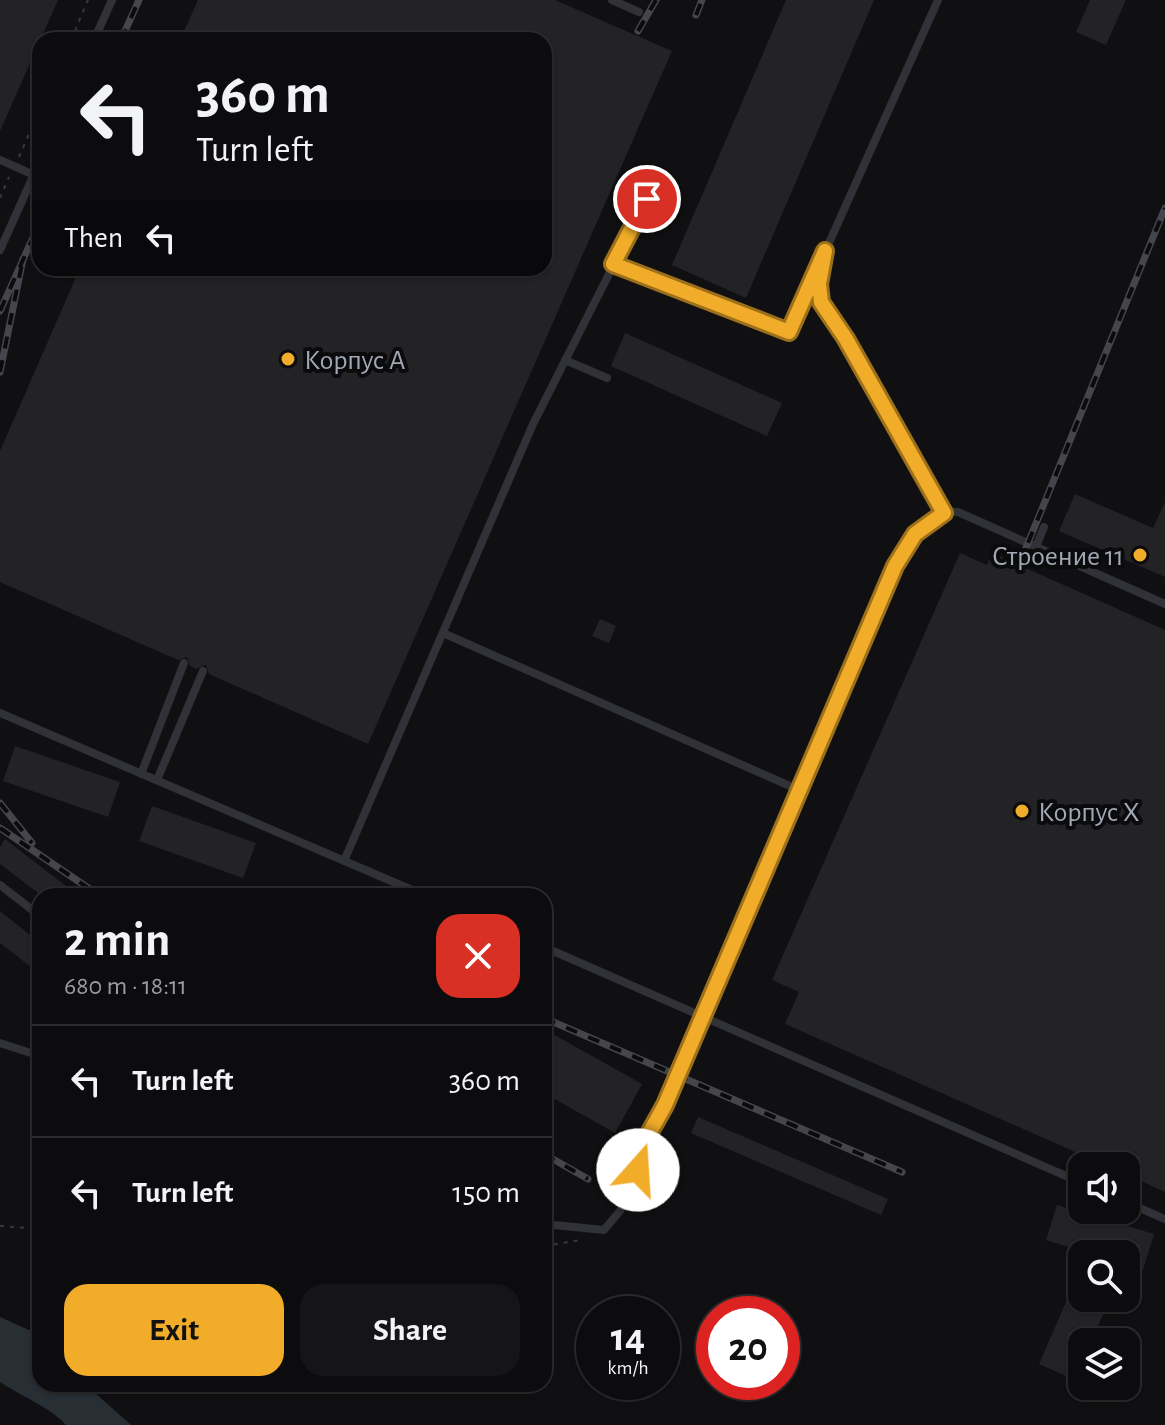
<!DOCTYPE html>
<html lang="en">
<head>
<meta charset="utf-8">
<style>
  body { margin:0; font-family:"Alegreya Sans",sans-serif; background:#151517; color:#f1f3f6; height:100vh; display:flex; flex-direction:column; font-size:30px; white-space:nowrap }
  * { box-sizing:border-box; margin:0 }
  p { font-size:26px; color:#9a9b9e }
  .icon { flex:none; width:44px; height:44px; fill:none; stroke:currentColor; stroke-width:2; stroke-linecap:round; stroke-linejoin:round }
  .map { position:relative; flex:1; overflow:hidden }
  .panel { position:absolute; left:32px; top:888px; width:520px; height:504px; display:flex; flex-direction:column; background:#0c0c0e; border-radius:24px; box-shadow:0 2px 6px #0004,0 0 0 2px #2c2c2e }
  .panel>* { flex:none }
  .guide { position:absolute; left:32px; top:32px; width:520px; height:244px; border-radius:24px; box-shadow:0 2px 6px #0004,0 0 0 2px #2c2c2e; background:#0c0c0e; color:#f1f3f6; overflow:hidden }
  .buttons { position:absolute; left:1068px; top:1152px; display:grid; gap:16px }
  .buttons a { display:grid; place-items:center; width:72px; height:72px; border-radius:16px; background:#0c0c0e; box-shadow:0 2px 6px #0004,0 0 0 2px #2c2c2e; font-size:40px }
  .speed { position:absolute; left:576px; top:1296px; display:flex; gap:16px; font-size:40px; font-weight:700; text-align:center }
  .speed>* { display:grid; place-content:center; width:104px; height:104px; border-radius:50%; background:#0c0c0e; box-shadow:0 2px 6px #0004,0 0 0 2px #2c2c2e; line-height:1 }
  .speed small { font-size:20px; font-weight:400 }
  .speed .limit { border:12px solid #d22; background:#fff; color:#111 }
  .pin { position:absolute; display:grid; place-items:center; width:68px; height:68px; color:#fff; margin:-34px; border:4px solid #fff; border-radius:50%; box-shadow:0 2px 8px #0007 }
  .me { position:absolute; width:88px; margin:-44px; rotate:19deg; stroke-linejoin:round; filter:drop-shadow(0 0 6px #0008) }
  .turn { display:flex; align-items:center; gap:28px; height:168px; padding:0 32px; font-size:36px }
  .turn .icon { width:104px; height:104px; stroke-width:2.5 }
  .turn b { display:block; font-size:56px; line-height:68px }
  .then { display:flex; align-items:center; height:76px; padding:0 32px; background:#0003; gap:16px; font-size:30px }
  .round { display:grid; place-items:center; flex:none; width:84px; height:84px; border-radius:24px; background:#151517 }
  .summary { display:flex; align-items:center; justify-content:space-between; height:136px; padding:0 32px }
  h1 { font-size:48px; font-weight:600; line-height:60px }
  .cta { display:flex; gap:16px; margin-top:auto; padding:16px 32px }
  .cta a { flex:1; height:92px; border-radius:24px; background:#f1ad29; color:#111; font-size:32px; font-weight:600; line-height:92px; text-align:center }
  .cta a+a { background:#151517; color:#f1f3f6 }
  ul { padding:0; list-style:none }
  li { display:flex; align-items:center; gap:24px; height:112px; padding:0 32px; border-top:2px solid #2c2c2e }
  li div { flex:1 }
  li b { display:block; font-size:30px }
  li em { font-style:normal }
  .map>svg:first-child { display:block }
</style>
</head>
<body>
<div class="map">
<svg width="1165" height="1425" viewBox="0 0 1165 1425">
  <rect width="100%" height="100%" fill="#101012"/>
  <path fill="#272f35" d="M 0,1317 L 40,1335 L 40,1384 L 85,1384 L 131,1425 L 66,1425 C 51,1408 21,1396 0,1382 Z"/>
  <path fill="#232326" d="M 0,0 L 58,0 L 0,131 Z
    M 198,0 L 555,0 L 672,51 L 368,744 L 209,674 L 206,665 L 196,669 L 190,666 L 187,657 L 178,660 L 0,582 L 0,451 L 80,268 L 544,268 L 544,40 L 180,40 Z
    M 786,0 L 874,0 L 746,298 L 672,265 Z
    M 1090,0 L 1126,0 L 1106,45 L 1076,32 Z
    M 625,333 L 782,403 L 767,436 L 611,366 Z
    M 1075,494 L 1153,528 L 1165,502 L 1165,577 L 1059,531 Z
    M 960,553 L 987,565 L 992,553 L 1165,630 L 1165,1192 L 1126,1174 L 1126,1166 L 1107,1166 L 785,1024 L 799,992 L 772,980 Z
    M 600,619 L 616,626 L 609,643 L 592,636 Z
    M 15,746 L 120,782 L 108,817 L 3,781 Z
    M 152,806 L 256,843 L 243,878 L 139,841 Z
    M 5,839 L 79,896 L 42,896 L 0,864 L 0,847 Z
    M 0,911 L 40,943 L 40,974 L 0,943 Z
    M 544,1029 L 642,1084 L 615,1133 L 544,1093 Z
    M 698,1117 L 888,1199 L 881,1215 L 691,1133 Z
    M 1057,1205 L 1154,1234 L 1143,1270 L 1126,1265 L 1126,1254 L 1091,1254 L 1046,1240 Z
    M 1073,1286 L 1082,1290 L 1082,1298 L 1109,1301 L 1091,1342 L 1082,1342 L 1082,1363 L 1075,1380 L 1039,1364 Z"/>
  <g fill="none" stroke-linecap="round" stroke-linejoin="round">
    <path stroke="#37393e" stroke-width="2" stroke-dasharray="4 6" stroke-linecap="butt" d="M 71,40 L 88,0
      M 19,157 L 40,108
      M 0,198 L 9,177
      M 0,1226 L 40,1229
      M 544,1246 L 581,1240"/>
    <path stroke="#313237" stroke-width="8" d="M 612,0 L 639,12
      M 94,40 L 112,0
      M 0,160 L 34,175
      M 0,250 L 40,161
      M 613,264 L 789,332 L 938,0
      M 822,268 L 819,284 L 821,302 L 846,339 L 944,513
      M 565,360 L 607,378
      M 1036,547 L 1044,527
      M 443,633 L 799,790
      M 0,713 L 426,896
      M 141,774 L 184,663
      M 157,780 L 203,671
      M 344,861 L 533,424 L 647,199
      M 0,885 L 40,916
      M 544,947 L 1082,1183
      M 0,1043 L 40,1056
      M 1126,1202 L 1165,1219
      M 544,1224 L 604,1230 L 620,1211 L 646,1139 L 665,1105 L 895,566 C 906,543 929,509 958,512 L 1165,604"/>
    <defs>
      <path id="rail" d="M 696,15 L 702,0
        M 638,31 L 656,0
        M 121,40 L 139,0
        M 0,311 L 40,222
        M 0,372 L 23,259
        M 1019,565 L 1165,208
        M 0,803 L 32,843
        M 0,828 L 100,896
        M 544,1018 L 902,1172
        M 544,1154 L 588,1179"/>
    </defs>
    <use href="#rail" stroke="#44464c" stroke-width="7"/>
    <use href="#rail" stroke="#0b0b0d" stroke-width="4" stroke-dasharray="12" stroke-linecap="butt"/>
  </g>
  <g fill="none" stroke-linecap="round" stroke-linejoin="round">
    <defs>
      <path id="route" d="M 638,1170 L 646,1139 L 665,1105 L 895,566 L 915,534 L 944,513 L 846,339 L 821,302 L 819,284 L 825,251 L 789,332 L 613,264 L 647,199"/>
    </defs>
    <use href="#route" stroke="#9d701b" stroke-width="20"/>
    <use href="#route" stroke="#f1ad29" stroke-width="14"/>
  </g>
  <g fill="#f1ad29" stroke="#0b0b0d" stroke-width="3">
    <circle cx="288" cy="359" r="8"/>
    <circle cx="1140" cy="555" r="8"/>
    <circle cx="1022" cy="811" r="8"/>
  </g>
  <g text-anchor="middle" stroke-width="8" stroke-linejoin="round" paint-order="stroke">
    <g font-size="28" fill="#a1a7b3" stroke="#0b0b0d" text-anchor="start">
      <text x="304" y="369">Корпус А</text>
      <text x="1124" y="565" text-anchor="end">Строение 11</text>
      <text x="1038" y="821">Корпус Х</text>
    </g>
  </g>
</svg>
<div class="buttons">
<a><svg class="icon" aria-label="sound" viewBox="0 0 24 24"><path d="M4 9h4l5-4v14l-5-4H4zM17 9q2 3 0 6"/></svg></a>
<a><svg class="icon" aria-label="search" viewBox="0 0 24 24"><circle cx="10" cy="10" r="6"/><path d="M15 15l6 6"/></svg></a>
<a><svg class="icon" aria-label="layers" viewBox="0 0 24 24"><path d="M12 4l9 5-9 5-9-5zM3 14l9 5 9-5"/></svg></a>
</div>
<div class="speed"><div>14<small>km/h</small></div><div class="limit">20</div></div>
<div class="pin" style="left:647px;top:199px;background:#d93025"><svg class="icon" aria-label="arrive" viewBox="0 0 24 24"><path d="M6 21V4h12l-3 4 3 4H6"/></svg></div>
<svg class="me" style="left:638px;top:1170px" viewBox="-20 -20 40 40"><circle r="19" fill="#fff"/><path d="M0-13L10 11 0 6-10 11z" fill="#f1ad29"/></svg>
<div class="guide">
<div class="turn"><svg class="icon" aria-label="left" viewBox="0 0 24 24"><path d="M17 20v-9H6M10 6l-5 5 5 5"/></svg><div><b>360 m</b>Turn left</div></div>
<div class="then">Then<svg class="icon" aria-label="left" viewBox="0 0 24 24"><path d="M17 20v-9H6M10 6l-5 5 5 5"/></svg></div>
</div>
<section class="panel">
<div class="summary"><div><h1>2 min</h1><p>680 m · 18:11</p></div><a class="round" style="background:#d93025;color:#fff"><svg class="icon" aria-label="close" viewBox="0 0 24 24"><path d="M6 6l12 12M18 6L6 18"/></svg></a></div>
<ul>
<li><svg class="icon" aria-label="left" viewBox="0 0 24 24"><path d="M17 20v-9H6M10 6l-5 5 5 5"/></svg><div><b>Turn left</b></div><em>360 m</em></li>
<li><svg class="icon" aria-label="left" viewBox="0 0 24 24"><path d="M17 20v-9H6M10 6l-5 5 5 5"/></svg><div><b>Turn left</b></div><em>150 m</em></li>
</ul>
<div class="cta"><a>Exit</a><a>Share</a></div>
</section>
</div>
</body>
</html>
